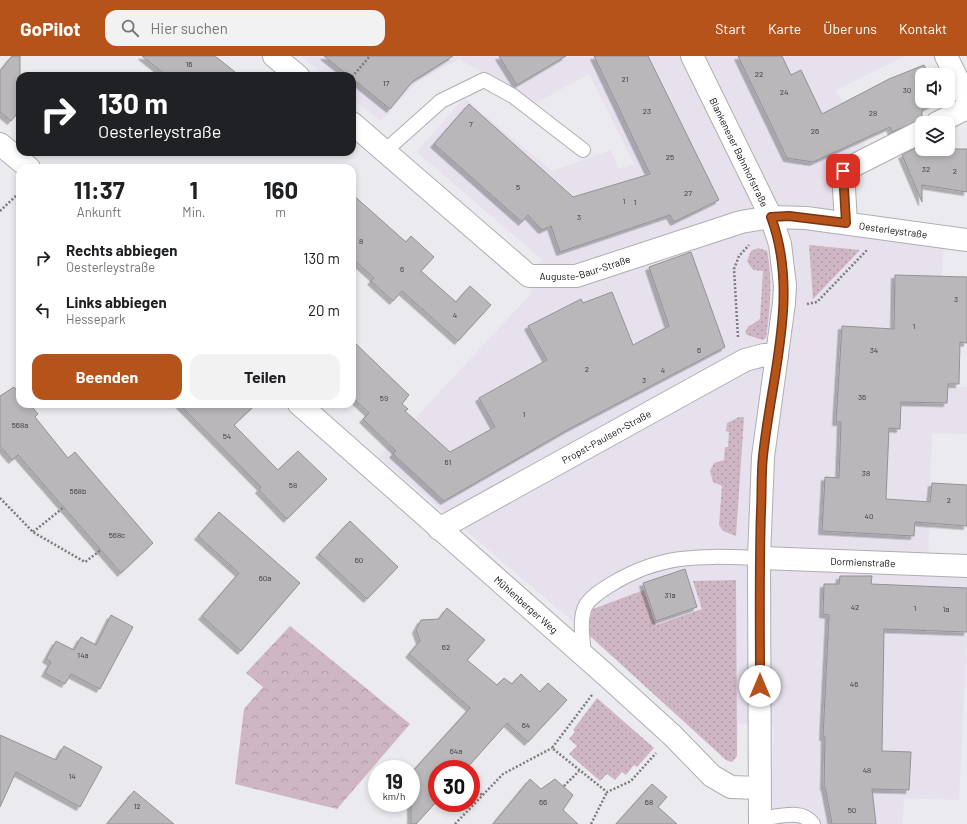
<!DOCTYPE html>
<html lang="de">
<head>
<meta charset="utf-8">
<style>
  body { margin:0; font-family:Barlow,sans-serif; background:#f2f2f2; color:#202124; height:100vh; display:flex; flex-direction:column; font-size:15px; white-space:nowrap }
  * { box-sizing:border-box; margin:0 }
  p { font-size:13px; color:#757577 }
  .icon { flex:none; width:22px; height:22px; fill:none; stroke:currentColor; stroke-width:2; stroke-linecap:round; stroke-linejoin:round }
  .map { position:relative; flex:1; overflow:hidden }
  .details { position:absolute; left:16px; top:108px; width:340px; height:244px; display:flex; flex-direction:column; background:#fff; border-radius:12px; box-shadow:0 2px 6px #0003 }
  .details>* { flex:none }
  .top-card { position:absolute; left:16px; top:16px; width:340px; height:84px; border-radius:12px; box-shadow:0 2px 6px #0003; background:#202124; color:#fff; overflow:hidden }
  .fabs { position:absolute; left:915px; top:12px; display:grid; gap:8px }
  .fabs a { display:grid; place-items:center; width:40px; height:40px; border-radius:8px; background:#fff; box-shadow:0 2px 6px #0003; font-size:20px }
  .speed { position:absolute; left:368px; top:704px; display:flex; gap:8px; font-size:20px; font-weight:700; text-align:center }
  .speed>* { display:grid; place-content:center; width:52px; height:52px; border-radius:50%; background:#fff; box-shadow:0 2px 6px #0003; line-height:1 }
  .speed small { font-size:10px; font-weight:400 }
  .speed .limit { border:6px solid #d22; background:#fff; color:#111 }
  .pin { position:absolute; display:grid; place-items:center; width:34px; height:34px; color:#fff; margin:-17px; border-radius:8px; box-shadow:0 2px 6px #0006 }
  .me { position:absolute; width:44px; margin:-22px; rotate:0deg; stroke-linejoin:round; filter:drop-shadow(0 0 3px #0008) }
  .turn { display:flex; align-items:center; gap:14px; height:84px; padding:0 16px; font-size:18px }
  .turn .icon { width:52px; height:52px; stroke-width:2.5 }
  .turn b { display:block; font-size:28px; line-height:34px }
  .eta { display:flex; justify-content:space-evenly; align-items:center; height:68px; text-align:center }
  .eta b { font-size:24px; font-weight:700; line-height:28px }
  .button { display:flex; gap:8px; margin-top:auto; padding:8px 16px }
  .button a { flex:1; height:46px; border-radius:12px; background:#b6531b; color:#fff; font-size:16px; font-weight:700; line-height:46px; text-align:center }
  .button a+a { background:#f2f2f2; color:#202124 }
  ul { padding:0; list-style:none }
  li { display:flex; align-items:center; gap:12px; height:52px; padding:0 16px }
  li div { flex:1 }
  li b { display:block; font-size:15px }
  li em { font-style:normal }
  header { display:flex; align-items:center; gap:24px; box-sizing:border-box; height:56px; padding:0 20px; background:#b6531b; color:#fff }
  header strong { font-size:19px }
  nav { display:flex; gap:22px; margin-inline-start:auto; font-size:14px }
  .search { width:280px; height:36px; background:#f2f2f2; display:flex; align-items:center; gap:10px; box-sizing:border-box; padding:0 14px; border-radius:12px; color:#757577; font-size:15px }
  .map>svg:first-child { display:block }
</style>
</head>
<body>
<header>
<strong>GoPilot</strong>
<div class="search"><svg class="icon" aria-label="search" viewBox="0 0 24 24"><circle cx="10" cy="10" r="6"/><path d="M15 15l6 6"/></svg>Hier suchen</div>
<nav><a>Start</a><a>Karte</a><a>Über uns</a><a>Kontakt</a></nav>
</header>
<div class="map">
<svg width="967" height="768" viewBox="0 0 967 768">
  <defs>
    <pattern id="grass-dots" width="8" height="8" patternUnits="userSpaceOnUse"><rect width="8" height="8" fill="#ceb6c2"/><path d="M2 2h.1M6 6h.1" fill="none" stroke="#b09ba6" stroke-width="1.8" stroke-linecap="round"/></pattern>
    <pattern id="forest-crowns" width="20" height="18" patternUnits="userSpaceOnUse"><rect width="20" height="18" fill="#ceb6c2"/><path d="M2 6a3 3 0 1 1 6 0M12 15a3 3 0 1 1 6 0" fill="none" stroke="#b09ba6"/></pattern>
    <filter id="shadow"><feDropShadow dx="-3.5" dy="3.5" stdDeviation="0" flood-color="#0004"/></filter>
  </defs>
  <rect width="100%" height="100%" fill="#ebeaee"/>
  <path fill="#e6e1ed" d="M 301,0 L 905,0 L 836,34 L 871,100 L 843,115 L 846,167 L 944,181 L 937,330 L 967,331 L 967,378 L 932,377 L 928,508 L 967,510 L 967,583 L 959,744 L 904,742 L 902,768 L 773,768 L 771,742 L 774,669 L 738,668 L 737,700 L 735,705 L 729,706 L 590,580 L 379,401 L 530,239 L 541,203 L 417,96 L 464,42 L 552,115 L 611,94 L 618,113 L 634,108 L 589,18 L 536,47 L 459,3 L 417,26 L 381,65 L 352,42 L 352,20 L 326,20 Z"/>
  <path fill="url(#grass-dots)" d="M 809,189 L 860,194 L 813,243 Z
    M 758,192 L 767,195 C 773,224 770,254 766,282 L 763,284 L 747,279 L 745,276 L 748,271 L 760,263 L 763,215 L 753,214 L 747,205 L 751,195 Z
    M 739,361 L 744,361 L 736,480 L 723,475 L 719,469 L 722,430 L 713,426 L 710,415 L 714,407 L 724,404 L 725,391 L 728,391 L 729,376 L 726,375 L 727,367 Z
    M 736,524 L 737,700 L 732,706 L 726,704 L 590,580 L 590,562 L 593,553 L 644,534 L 656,569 L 702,553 L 693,525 Z
    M 597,642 L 654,692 L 637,711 L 634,709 L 626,719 L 622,716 L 615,724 L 607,718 L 600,725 L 569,698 L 577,690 L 569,683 L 575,676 L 573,674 Z"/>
  <path fill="url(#forest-crowns)" d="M 290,570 L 410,668 L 337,753 L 235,728 L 244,653 L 263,631 L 246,617 Z"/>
  <path fill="#bab7ba" stroke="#949194" filter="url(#shadow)" d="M 12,0 L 20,0 L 20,54 L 11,65 L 0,56 L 0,15 Z
    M 142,0 L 215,0 L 240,20 L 167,20 Z
    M 324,0 L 453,0 L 413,25 L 390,53 L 352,22 L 352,20 L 349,20 Z
    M 499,0 L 566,0 L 517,29 Z
    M 594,0 L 648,0 L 719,144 L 674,166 L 670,159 L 560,196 L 551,170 L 542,174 L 528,159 L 522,166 L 434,88 L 469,48 L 573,141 L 650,118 Z
    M 738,0 L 782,0 L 791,19 L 801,14 L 822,58 L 889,23 L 924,9 L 927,15 L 936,12 L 939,19 L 922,19 L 922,45 L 939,45 L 922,54 L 922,63 L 892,76 L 890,71 L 813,106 L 787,102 Z
    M 922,89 L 922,93 L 967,93 L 967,136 L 922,129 L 922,146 L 902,99 Z
    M 352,138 L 406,186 L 411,180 L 434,201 L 421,215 L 456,246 L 470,230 L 491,249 L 458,285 L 402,235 L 393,245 L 371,225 L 374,222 L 352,202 Z
    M 691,196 L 725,291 L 569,373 L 444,445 L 393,398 L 396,395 L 363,363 L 369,357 L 352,341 L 352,284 L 409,339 L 402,348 L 408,353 L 405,355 L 450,396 L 495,371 L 479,342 L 547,304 L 528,270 L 581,243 L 583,247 L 612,236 L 633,289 L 669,270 L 649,211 Z
    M 895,219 L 967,221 L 967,287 L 960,286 L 959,328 L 948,328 L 947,347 L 901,346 L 900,373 L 889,372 L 886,443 L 930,446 L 932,427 L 967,429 L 967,470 L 915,466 L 914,480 L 822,475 L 825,421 L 839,422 L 841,366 L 836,366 L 842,270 L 894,273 Z
    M 14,331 L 20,338 L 20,348 L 29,348 L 32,351 L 38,358 L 35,361 L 68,402 L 75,396 L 153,487 L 121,517 L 18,399 L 12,404 L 0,390 L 0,340 Z
    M 179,348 L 256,348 L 234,369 L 278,414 L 298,395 L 327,423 L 287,463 L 259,434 L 261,431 Z
    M 219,456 L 300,527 L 241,595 L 202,560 L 239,517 L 198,480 Z
    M 350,465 L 398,511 L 367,543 L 319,498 Z
    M 685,513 L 697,551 L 656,565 L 643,527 Z
    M 840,520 L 872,520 L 871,528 L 967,532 L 967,576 L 884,573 L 882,695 L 911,696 L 909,734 L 872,733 L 876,768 L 832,768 L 825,731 L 824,731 L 825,681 L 823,681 L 829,559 L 823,558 L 824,528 L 839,528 Z
    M 447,552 L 485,584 L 467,604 L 497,629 L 504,622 L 512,628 L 521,618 L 540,636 L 548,627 L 567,644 L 528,686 L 507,667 L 466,713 L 437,713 L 437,745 L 416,768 L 411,768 L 411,717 L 470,652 L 409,598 L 420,585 L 416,574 L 421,564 L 439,563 Z
    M 111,559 L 133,571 L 100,633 L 71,618 L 65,628 L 45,617 L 51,606 L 46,603 L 56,585 L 74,594 L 81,581 L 96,589 Z
    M 0,679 L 56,704 L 64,690 L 102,711 L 80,751 L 16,716 L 0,751 Z
    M 530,723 L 541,733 L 555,723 L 573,739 L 563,754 L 578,768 L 493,768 Z
    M 652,728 L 667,741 L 658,751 L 677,768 L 616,768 Z
    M 134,735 L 174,768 L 107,768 Z"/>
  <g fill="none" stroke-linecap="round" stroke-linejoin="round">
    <defs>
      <path id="service" d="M 385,95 L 441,45 L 484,24 L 513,40 L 583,94
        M 584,599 C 583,585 579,565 585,551 C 589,542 602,534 610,529 C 662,497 701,500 759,502
        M 760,763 C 777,761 802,752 813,768"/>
      <g id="minor">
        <path d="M 274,0 L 298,20"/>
        <path id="s1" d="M 692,0 L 771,161 L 780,188 L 785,229 L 784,247 L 763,401 L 759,502 L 760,768"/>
        <path d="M 946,0 L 967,43"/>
        <path id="s2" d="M 352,67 L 529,220 L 576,220 L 741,166 L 771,161 L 806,162 L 967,184"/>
        <path d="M 937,67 L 967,52"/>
        <path d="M 0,88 L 29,112"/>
        <path d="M 846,167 L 843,115 L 922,75"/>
        <path id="s3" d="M 299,348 L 607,620 L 672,679 L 712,720 L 731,731 L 759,732"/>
        <path id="s4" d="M 439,473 L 745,304 L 764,299 L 777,299"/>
        <path id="s5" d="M 759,502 L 967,510"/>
      </g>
    </defs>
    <use href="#service" stroke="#afadb1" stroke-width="16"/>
    <use href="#minor" stroke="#afadb1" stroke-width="24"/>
    <path stroke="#7c7b7e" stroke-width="2.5" stroke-dasharray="2 2" stroke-linecap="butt" d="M 352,21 L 370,0
      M 0,155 L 20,136
      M 807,248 L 817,246 L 867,194
      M 738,281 L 734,213 L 739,200 L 749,189
      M 0,442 L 33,476 L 85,506 L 101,494
      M 33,476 L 64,451
      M 592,639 L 552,692 L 607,736 L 631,725 L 656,697
      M 471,730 L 482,739
      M 564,730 L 579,715
      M 455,768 L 503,718 L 552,692
      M 591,768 L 607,736"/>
    <use href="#service" stroke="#fff" stroke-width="14"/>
    <use href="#minor" stroke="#fff" stroke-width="22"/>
  </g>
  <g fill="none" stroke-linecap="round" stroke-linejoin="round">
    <defs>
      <path id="route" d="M 760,630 C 760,571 759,513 761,454 C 762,436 761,418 763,400 C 771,321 800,238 771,161 L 789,160 L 846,167 L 843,115"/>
    </defs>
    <use href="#route" stroke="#763612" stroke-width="10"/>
    <use href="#route" stroke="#b6531b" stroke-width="7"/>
  </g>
  <g text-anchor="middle" stroke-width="3" stroke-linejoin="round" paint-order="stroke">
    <g font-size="8" fill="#3a393b">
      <text x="189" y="11">16</text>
      <text x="759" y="21">22</text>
      <text x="625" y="26">21</text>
      <text x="386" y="30">17</text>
      <text x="907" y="37">30</text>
      <text x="784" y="39">24</text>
      <text x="647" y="58">23</text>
      <text x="873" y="60">28</text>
      <text x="471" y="71">7</text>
      <text x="815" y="78">26</text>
      <text x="670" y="104">25</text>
      <text x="926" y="116">32</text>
      <text x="955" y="118">2</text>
      <text x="518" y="134">5</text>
      <text x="688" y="140">27</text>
      <text x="624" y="148">1</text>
      <text x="635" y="149">1</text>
      <text x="579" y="164">3</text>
      <text x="361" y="188">8</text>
      <text x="402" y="216">6</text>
      <text x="956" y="246">3</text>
      <text x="455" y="262">4</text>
      <text x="914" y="273">1</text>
      <text x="699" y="297">6</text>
      <text x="874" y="297">34</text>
      <text x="587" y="316">2</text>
      <text x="663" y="317">4</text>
      <text x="644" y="327">3</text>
      <text x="862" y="344">36</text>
      <text x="384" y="345">59</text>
      <text x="524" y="361">1</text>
      <text x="20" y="372">568a</text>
      <text x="227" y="383">54</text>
      <text x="448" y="409">61</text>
      <text x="866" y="420">38</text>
      <text x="293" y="432">58</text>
      <text x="78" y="438">568b</text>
      <text x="949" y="447">2</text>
      <text x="869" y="463">40</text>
      <text x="117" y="482">568c</text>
      <text x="359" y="507">60</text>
      <text x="265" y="525">60a</text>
      <text x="670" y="542">31a</text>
      <text x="855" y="554">42</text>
      <text x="915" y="555">1</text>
      <text x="946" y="556">1a</text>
      <text x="446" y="594">62</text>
      <text x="83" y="602">14a</text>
      <text x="854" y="631">46</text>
      <text x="526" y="672">64</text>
      <text x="456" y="698">64a</text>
      <text x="867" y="717">48</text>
      <text x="72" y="723">14</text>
      <text x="543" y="749">66</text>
      <text x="649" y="749">68</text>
      <text x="137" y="753">12</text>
      <text x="852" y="757">50</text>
    </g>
    <g font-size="10" fill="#100f11" stroke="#fff">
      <text dy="4" stroke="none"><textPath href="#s1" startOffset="107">Blankeneser Bahnhofstraße</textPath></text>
      <text dy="4" stroke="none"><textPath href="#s2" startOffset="608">Oesterleystraße</textPath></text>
      <text dy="4" stroke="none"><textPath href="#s2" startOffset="291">Auguste-Baur-Straße</textPath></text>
      <text dy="4" stroke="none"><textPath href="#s4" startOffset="191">Propst-Paulsen-Straße</textPath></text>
      <text dy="4" stroke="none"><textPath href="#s5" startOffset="104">Dormienstraße</textPath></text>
      <text dy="4" stroke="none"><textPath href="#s3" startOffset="303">Mühlenberger Weg</textPath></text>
    </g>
  </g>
</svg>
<div class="fabs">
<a><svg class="icon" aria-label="sound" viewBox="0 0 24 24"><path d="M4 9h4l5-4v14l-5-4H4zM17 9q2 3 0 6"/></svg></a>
<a><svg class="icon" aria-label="layers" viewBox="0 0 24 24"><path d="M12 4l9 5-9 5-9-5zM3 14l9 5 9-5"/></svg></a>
</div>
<div class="speed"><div>19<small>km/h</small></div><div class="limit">30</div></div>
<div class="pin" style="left:843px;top:115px;background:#d93025"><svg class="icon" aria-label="arrive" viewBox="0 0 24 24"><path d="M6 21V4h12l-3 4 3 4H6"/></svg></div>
<svg class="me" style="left:760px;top:630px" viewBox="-20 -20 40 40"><circle r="19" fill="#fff"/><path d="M0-13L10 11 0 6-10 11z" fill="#b6531b"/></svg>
<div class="top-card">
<div class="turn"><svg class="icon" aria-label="right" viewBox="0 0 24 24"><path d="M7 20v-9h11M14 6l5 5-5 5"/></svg><div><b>130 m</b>Oesterleystraße</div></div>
</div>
<section class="details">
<div class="eta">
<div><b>11:37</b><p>Ankunft</p></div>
<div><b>1</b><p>Min.</p></div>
<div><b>160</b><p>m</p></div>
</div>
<ul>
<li><svg class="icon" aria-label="right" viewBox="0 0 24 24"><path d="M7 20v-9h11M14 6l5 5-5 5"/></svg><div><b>Rechts abbiegen</b><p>Oesterleystraße</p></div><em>130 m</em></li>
<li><svg class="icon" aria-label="left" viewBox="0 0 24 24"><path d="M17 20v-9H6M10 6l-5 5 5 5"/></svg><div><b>Links abbiegen</b><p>Hessepark</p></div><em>20 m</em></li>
</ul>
<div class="button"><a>Beenden</a><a>Teilen</a></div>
</section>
</div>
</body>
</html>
